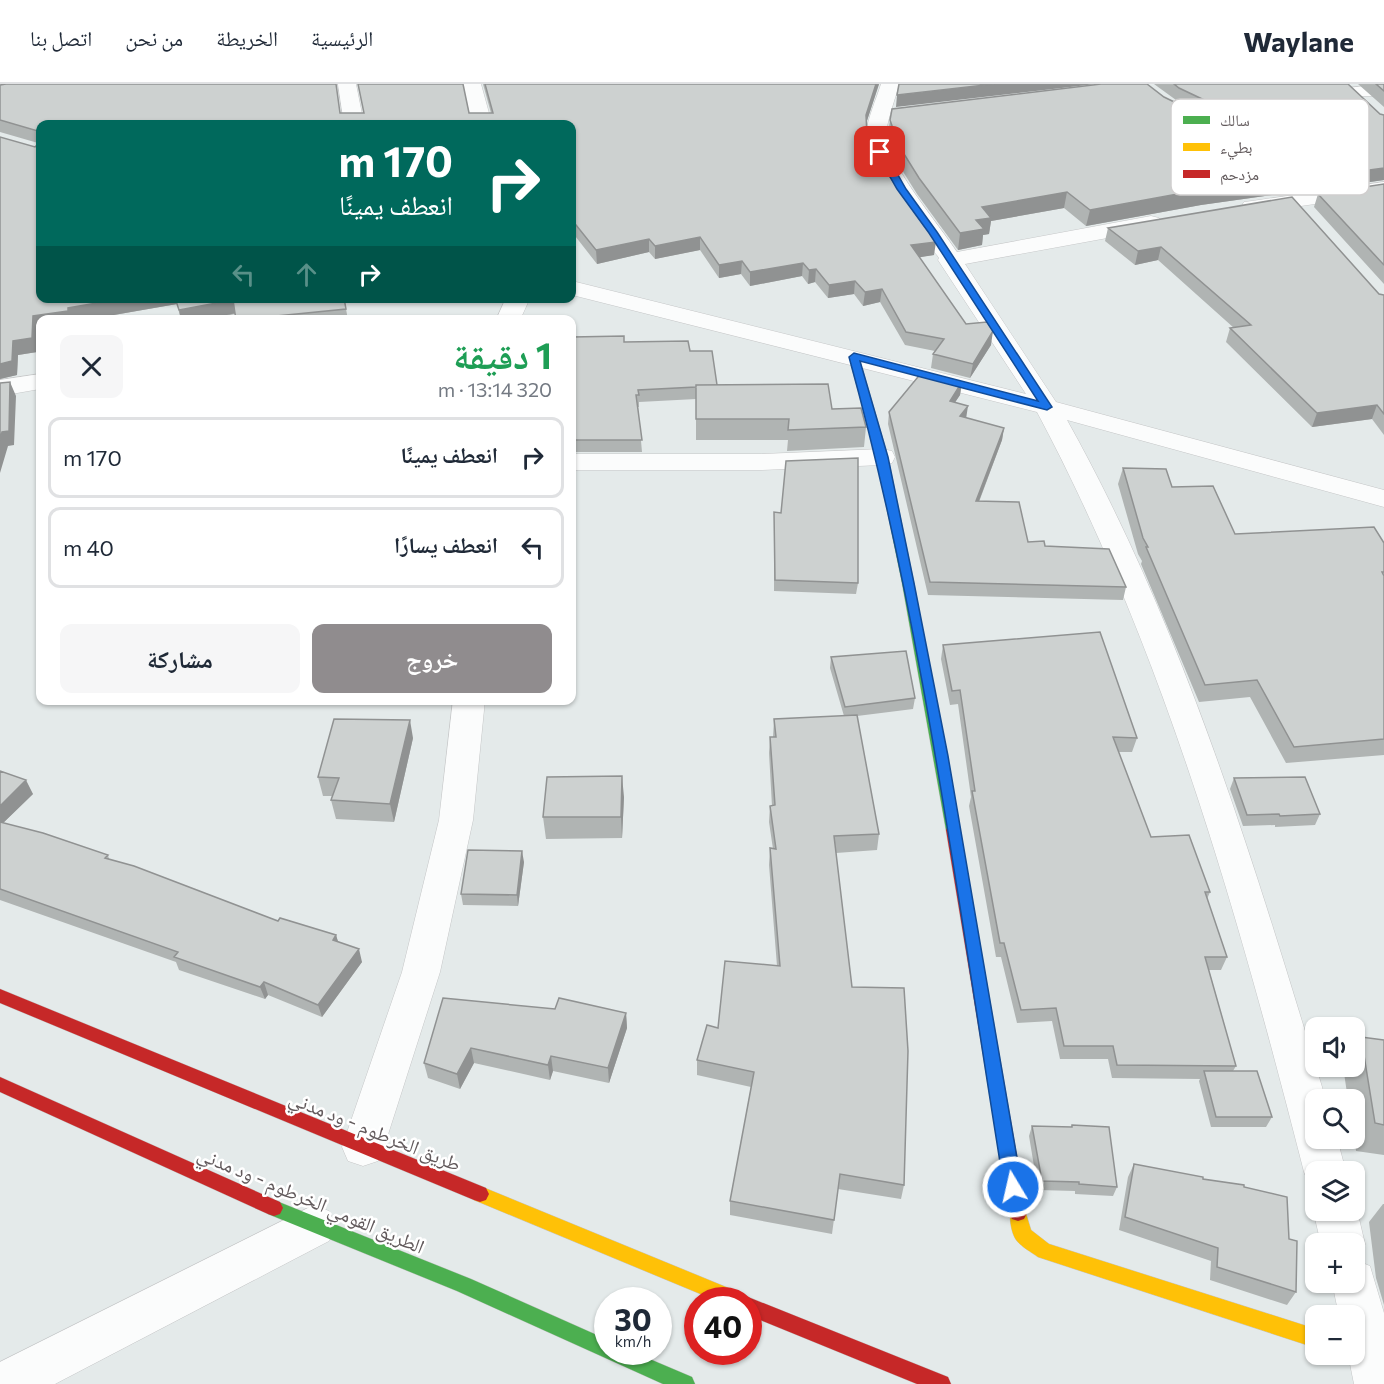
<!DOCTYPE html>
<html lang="ar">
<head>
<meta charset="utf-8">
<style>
  body { margin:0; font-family:Commissioner,"Noto Naskh Arabic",sans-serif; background:#f6f6f7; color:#1f2937; direction:rtl; height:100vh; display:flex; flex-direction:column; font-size:22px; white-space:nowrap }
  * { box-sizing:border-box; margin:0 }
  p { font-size:20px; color:#747a83 }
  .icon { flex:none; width:33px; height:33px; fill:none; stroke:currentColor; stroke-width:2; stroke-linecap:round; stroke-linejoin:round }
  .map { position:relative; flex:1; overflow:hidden; direction:ltr }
  .side { position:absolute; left:36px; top:231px; width:540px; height:390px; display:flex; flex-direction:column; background:#fff; border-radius:12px; box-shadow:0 2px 4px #0004; direction:rtl }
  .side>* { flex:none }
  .banner { position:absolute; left:36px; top:36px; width:540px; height:183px; border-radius:12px; box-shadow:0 2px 4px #0004; direction:rtl; background:#00695c; color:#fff; overflow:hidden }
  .buttons { position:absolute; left:1305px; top:933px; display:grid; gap:12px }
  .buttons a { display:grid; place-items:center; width:60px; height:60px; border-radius:12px; background:#fff; box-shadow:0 2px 4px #0004; font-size:30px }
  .speed { position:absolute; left:594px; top:1203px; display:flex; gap:12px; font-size:30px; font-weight:700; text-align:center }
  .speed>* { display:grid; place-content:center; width:78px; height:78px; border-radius:50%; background:#fff; box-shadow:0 2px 4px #0004; line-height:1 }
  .speed small { font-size:15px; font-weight:400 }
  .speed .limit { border:9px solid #d22; background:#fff; color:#111 }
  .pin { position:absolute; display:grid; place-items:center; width:51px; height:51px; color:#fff; margin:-26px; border-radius:12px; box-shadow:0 3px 9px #0006 }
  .me { position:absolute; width:66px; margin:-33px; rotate:351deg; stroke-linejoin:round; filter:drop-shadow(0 0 4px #0008) }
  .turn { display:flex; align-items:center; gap:21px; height:126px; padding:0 24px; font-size:27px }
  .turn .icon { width:78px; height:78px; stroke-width:2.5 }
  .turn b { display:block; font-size:42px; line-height:51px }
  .lanes { display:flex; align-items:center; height:57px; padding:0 24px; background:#0003; justify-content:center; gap:30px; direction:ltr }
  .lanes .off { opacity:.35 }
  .round { display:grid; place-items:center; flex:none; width:63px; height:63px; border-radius:12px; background:#f6f6f7 }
  .overview { display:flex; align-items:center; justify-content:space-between; height:102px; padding:0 24px }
  h1 { font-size:36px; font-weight:700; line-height:45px; color:#1e9e55 }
  .primary-button { display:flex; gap:12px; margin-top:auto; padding:12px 24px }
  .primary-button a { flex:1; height:69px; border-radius:12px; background:#908c8e; color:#fff; font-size:24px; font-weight:700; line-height:69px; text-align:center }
  .primary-button a+a { background:#f6f6f7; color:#1f2937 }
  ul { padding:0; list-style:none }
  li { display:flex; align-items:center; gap:18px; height:81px; margin:0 12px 9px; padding:0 12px; border:3px solid #e0e1e3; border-radius:12px }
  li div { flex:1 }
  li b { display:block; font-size:22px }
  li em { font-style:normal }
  header { display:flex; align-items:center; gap:36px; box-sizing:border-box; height:84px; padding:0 30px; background:#fff; border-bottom:2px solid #e0e1e3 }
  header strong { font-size:28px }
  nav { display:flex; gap:33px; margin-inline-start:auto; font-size:21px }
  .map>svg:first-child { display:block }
</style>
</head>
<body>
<header>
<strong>Waylane</strong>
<nav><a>الرئيسية</a><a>الخريطة</a><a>من نحن</a><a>اتصل بنا</a></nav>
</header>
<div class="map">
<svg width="1384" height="1300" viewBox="0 0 1384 1300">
  <rect width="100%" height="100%" fill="#e4eaea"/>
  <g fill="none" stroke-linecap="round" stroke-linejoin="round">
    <defs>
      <path id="street" d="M 338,0 L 356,0 L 364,40 L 344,40 Z
        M 463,0 L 481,0 L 492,40 L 472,40 Z
        M 881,0 L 899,0 C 895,16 888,33 886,49 C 884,76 941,143 957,168 L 1151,132 L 1159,134 L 1162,139 L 1159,144 L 1151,146 L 965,180 L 1056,318 L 1384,406 L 1384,423 L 1067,336 C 1186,549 1255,783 1326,1016 L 1316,1016 L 1316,1054 L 1337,1054 L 1346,1088 L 1316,1088 L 1316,1104 L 1310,1102 L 1304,1088 C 1238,830 1163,564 1037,328 L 572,211 L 572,197 L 1026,310 L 938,176 L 939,174 C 922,149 864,78 866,50 C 868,33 876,16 881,0 Z
        M 1384,0 L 1384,12 L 1347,12 L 1344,8 L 1347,4 Z
        M 1384,98 L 1384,110 L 1252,129 L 1244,128 L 1241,123 L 1244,118 L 1252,117 Z
        M 506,214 L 530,214 L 520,236 L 496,236 Z
        M 40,290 L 40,305 L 0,312 L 0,296 Z
        M 882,365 L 892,367 L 895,373 L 892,379 L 882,381 L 761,386 L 572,386 L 572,370 L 761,370 Z
        M 453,616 L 485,616 L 473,736 L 440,888 L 384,1063 L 378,1077 L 363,1082 L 348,1077 L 342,1063 L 402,888 L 439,736 Z
        M 314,1121 L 329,1127 L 336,1142 L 329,1157 L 55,1300 L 0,1300 L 0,1278 Z
        M 1316,1121 L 1316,1126 L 1354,1126 L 1354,1121 L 1357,1126 L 1365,1160 L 1359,1175 L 1355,1176 L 1370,1182 L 1384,1229 L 1384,1300 L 1354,1300 L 1348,1270 L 1354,1270 L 1354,1232 L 1339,1232 L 1332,1198 L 1354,1198 L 1354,1160 L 1321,1160 L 1313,1126 Z"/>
      <path id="fast" d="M 854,270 L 859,273 L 888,373 L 914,499 L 960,746 L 958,750 L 948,750 L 946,746 L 902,499 L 876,373 L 849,273 Z
        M 274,1116 L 471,1195 L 608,1256 L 608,1268 L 633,1268 L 692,1293 L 695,1300 L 663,1300 L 457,1207 L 268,1130 L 265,1124 L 268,1118 Z"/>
      <path id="slow" d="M 480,1102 L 743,1210 L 745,1216 L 715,1216 L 474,1116 L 471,1110 L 474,1104 Z
        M 1018,1121 L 1024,1123 L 1031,1146 L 1049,1160 L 1316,1245 L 1316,1264 L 1038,1173 C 1031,1168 1022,1163 1017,1157 C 1011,1150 1008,1131 1012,1123 Z"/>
      <path id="jam" d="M 953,741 L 958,742 L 960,746 L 1027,1129 L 1024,1135 L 1018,1137 L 1012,1135 L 1009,1129 L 946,746 L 948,742 Z
        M 0,905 L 486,1104 L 489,1110 L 486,1116 L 480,1118 L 474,1116 L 0,919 Z
        M 0,993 L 280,1118 L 283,1124 L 280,1130 L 274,1132 L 268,1130 L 0,1008 Z
        M 748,1213 L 948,1293 L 951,1300 L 917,1300 L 748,1231 L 748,1216 L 741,1216 Z"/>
    </defs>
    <use href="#street" stroke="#c5c6c7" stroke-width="1"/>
    <use href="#fast" stroke="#c6c7c7" stroke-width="1"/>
    <use href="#slow" stroke="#c6c7c7" stroke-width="1"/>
    <use href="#jam" stroke="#c6c7c7" stroke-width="1"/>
    <use href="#street" fill="#fbfcfc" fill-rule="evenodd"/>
    <use href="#fast" fill="#4caf50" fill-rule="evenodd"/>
    <use href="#slow" fill="#ffc107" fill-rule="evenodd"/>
    <use href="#jam" fill="#c62828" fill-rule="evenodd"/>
  </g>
  <path fill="#b0b4b3" d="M 483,0 L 879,0 L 866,39 L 867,51 L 883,83 L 934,171 L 919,173 L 966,240 L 991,261 L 970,294 L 931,284 L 933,270 L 935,267 L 905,261 L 880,218 L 863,222 L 854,210 L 828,214 L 815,198 L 808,200 L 802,192 L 750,202 L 741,190 L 719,194 L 700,166 L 655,175 L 649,168 L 597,180 L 572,148 L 572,40 L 40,40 L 40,214 L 344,214 L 348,236 L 236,236 L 235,230 L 204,236 L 181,236 L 177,220 L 85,236 L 40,236 L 37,245 L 37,268 L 18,271 L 17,291 L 0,295 L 35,63 L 38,60 L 38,59 L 0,48 L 0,1 L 341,29 L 491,29 Z
    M 1154,0 L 1348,0 L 1380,30 L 1384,31 L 1384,96 L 1300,108 L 1264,74 L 1215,35 L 1176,16 Z
    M 1358,0 L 1384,0 L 1384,23 Z
    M 890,36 L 1277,95 L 1272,111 L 1201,121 L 1086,142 L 1064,124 L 991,137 L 989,150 L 983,151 L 982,161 L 958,166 L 917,110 L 897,78 L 888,52 Z
    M 1384,100 L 1384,200 L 1314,123 L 1318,110 Z
    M 1108,144 L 1384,211 L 1384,351 L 1372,335 L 1312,343 L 1226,258 L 1230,244 L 1234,244 L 1158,176 L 1135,181 L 1105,157 Z
    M 572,253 L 624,258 L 690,267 L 717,301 L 832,325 L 866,343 L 864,363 L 787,367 L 788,356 L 696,356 L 696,315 L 639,318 L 639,323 L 638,323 L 642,368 L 572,368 L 572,369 Z
    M 962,298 L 960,311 L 955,318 L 966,334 L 1004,344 L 1002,356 L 979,418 L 1028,458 L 1045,462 L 1126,503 L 1123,516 L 928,511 L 888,340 L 889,328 Z
    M 1123,384 L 1172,403 L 1235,450 L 1384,459 L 1384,671 L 1286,679 L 1250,613 L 1199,618 L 1141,480 L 1142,477 L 1138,470 L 1118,400 Z
    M 774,428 L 781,429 L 858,499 L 856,510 L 774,507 Z
    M 943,561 L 1137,654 L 1132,668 L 1118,668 L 1151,753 L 1210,808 L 1207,815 L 1227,873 L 1221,886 L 1209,886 L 1236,982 L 1233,987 L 1272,1033 L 1266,1043 L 1211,1043 L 1199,997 L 1200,995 L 1112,994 L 1108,975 L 1060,975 L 1052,937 L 1017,939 L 1001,873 L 996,873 L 969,722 L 971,713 L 958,620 L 950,621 L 941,575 Z
    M 831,573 L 915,614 L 913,625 L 857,632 L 879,750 L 877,766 L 836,769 L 852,903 L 904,1101 L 901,1115 L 838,1105 L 832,1150 L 730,1131 L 730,1117 L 751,1003 L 697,991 L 697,976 L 718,944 L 777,882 L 769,781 L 770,764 L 773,765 L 769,738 L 770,722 L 772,722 L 769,669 L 770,653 L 773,653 L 774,635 L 844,632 L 830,584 Z
    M 413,654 L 394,738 L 336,735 L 331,716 L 332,712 L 323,712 L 318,693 Z
    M 0,687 L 33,710 L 3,739 L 108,771 L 109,775 L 278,837 L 336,851 L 338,858 L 362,878 L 322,933 L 268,911 L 265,915 L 179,886 L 176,878 L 0,816 Z
    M 1234,694 L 1320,730 L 1315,741 L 1275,743 L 1275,741 L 1243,742 L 1230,705 Z
    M 624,713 L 622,754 L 546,755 L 543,733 Z
    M 524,778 L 518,822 L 463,821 L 461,810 Z
    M 555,925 L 626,929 L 627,944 L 609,999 L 553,987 L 550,996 L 474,979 L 460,1005 L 428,994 L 424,979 Z
    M 1361,953 L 1384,956 L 1384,1071 L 1356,1067 L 1354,1054 L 1354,1016 L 1348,1016 L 1343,982 L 1354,982 L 1354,963 Z
    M 1072,1041 L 1117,1103 L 1113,1112 L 1075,1110 L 1075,1107 L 1038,1106 L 1029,1052 L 1032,1042 L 1071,1043 Z
    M 1134,1080 L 1203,1095 L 1244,1103 L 1289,1155 L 1296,1208 L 1287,1221 L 1210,1196 L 1211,1177 L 1119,1146 L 1128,1093 Z
    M 1383,1120 L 1384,1120 L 1384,1221 L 1376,1194 L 1369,1138 Z"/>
  <path fill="#909292" d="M 876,0 L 879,0 L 865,43 L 866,31 Z
    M 994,0 L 1096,0 L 896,23 L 897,11 Z
    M 1384,84 L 1384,96 L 1300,108 L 1304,95 Z
    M 1277,95 L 1272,111 L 1201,121 L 1086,142 L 1090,126 L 1205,105 Z
    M 1067,108 L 1064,124 L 991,137 L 989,150 L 983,151 L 982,161 L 958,166 L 960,149 L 976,136 L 982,123 Z
    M 700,153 L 700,166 L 655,175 L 655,162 Z
    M 649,155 L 649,168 L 597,180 L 596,166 Z
    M 936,158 L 934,171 L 909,175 L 911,161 Z
    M 1161,163 L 1158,176 L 1135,181 L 1138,167 Z
    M 742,177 L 741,190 L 719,194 L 719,181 Z
    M 803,179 L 802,192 L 750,202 L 750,188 Z
    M 816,185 L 815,198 L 808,200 L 809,186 Z
    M 855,197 L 854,210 L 828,214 L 829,201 Z
    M 882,205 L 880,218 L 863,222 L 865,208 Z
    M 126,214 L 175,214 L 177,220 L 85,236 L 40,236 L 40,245 L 37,245 L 37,268 L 18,271 L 17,291 L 0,295 L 0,280 L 13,257 L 33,232 L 68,224 Z
    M 233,216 L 236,229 L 204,236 L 181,236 L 179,226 Z
    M 993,247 L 991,261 L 970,294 L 973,280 Z
    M 10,298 L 16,312 L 14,361 L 8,362 L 0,389 L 0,356 L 2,348 Z
    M 962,298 L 960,311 L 948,329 L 950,317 Z
    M 1377,321 L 1372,335 L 1312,343 L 1317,329 Z
    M 968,322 L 966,335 L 960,332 Z
    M 1004,344 L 1002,356 L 974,430 L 976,417 Z
    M 410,636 L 413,654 L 394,738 L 390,720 Z
    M 622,692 L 624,713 L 622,754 L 621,733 Z
    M 26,696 L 33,710 L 0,742 L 0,722 Z
    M 522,767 L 524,778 L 518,822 L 517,811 Z
    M 336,851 L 340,864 L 333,856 Z
    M 359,865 L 362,878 L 322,933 L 318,921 Z
    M 264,898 L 268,911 L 265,915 L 260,903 Z
    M 626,929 L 627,944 L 609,999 L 608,984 Z
    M 471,964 L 474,979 L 460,1005 L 457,990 Z
    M 551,972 L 553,987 L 550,996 L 548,981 Z"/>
  <path fill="#cdd1d0" stroke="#909292" stroke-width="1.5" d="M 6,0 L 336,0 L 340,29 L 364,29 L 358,0 L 463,0 L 469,29 L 493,29 L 485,0 L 876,0 L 866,31 L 867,51 L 883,83 L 936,158 L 911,161 L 966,240 L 987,238 L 993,247 L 973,280 L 933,270 L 944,255 L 906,248 L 882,205 L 865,208 L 855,197 L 829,201 L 816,185 L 809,186 L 803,179 L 750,188 L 742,177 L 719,181 L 700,153 L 655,162 L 649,155 L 596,166 L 572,136 L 572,40 L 106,40 L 93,39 L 93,40 L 40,40 L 40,214 L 126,214 L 68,224 L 68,227 L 33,232 L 32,254 L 13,257 L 12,277 L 0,280 L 0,53 L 35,63 L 38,60 L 38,47 L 0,36 L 0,1 Z
    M 899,0 L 994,0 L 897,11 Z
    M 1101,0 L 1147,0 L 1164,13 L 1203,32 L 1252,70 L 1277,95 L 1205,105 L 1090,126 L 1067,108 L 982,123 L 991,134 L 976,136 L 984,145 L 960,149 L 919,94 L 899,62 L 890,36 L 892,25 Z
    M 1174,0 L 1348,0 L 1380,30 L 1384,31 L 1384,84 L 1304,95 L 1268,62 L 1219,23 L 1179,4 Z
    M 1376,0 L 1384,0 L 1384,7 Z
    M 1384,100 L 1384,181 L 1318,110 Z
    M 1292,113 L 1379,210 L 1384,211 L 1384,330 L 1377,321 L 1317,329 L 1230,244 L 1251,241 L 1161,163 L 1138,167 L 1108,144 Z
    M 175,214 L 344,214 L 346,225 L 236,236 L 233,216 L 179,226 Z
    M 624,252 L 624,258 L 688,257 L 690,267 L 712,267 L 717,301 L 696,301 L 696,303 L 638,306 L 639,311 L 636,311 L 642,356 L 572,356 L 572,253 Z
    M 922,288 L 962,298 L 950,317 L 968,322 L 960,332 L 1004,344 L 976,417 L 1019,418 L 1028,458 L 1044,457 L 1045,462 L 1109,465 L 1126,503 L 930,498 L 889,328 Z
    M 10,298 L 9,347 L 2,348 L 0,356 L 0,299 Z
    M 828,300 L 832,325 L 861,324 L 866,343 L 788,346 L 789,335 L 696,335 L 696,301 Z
    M 858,374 L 858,499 L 775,496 L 774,428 L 781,429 L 786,377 Z
    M 1123,384 L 1166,385 L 1172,403 L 1213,402 L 1235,450 L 1374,443 L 1384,459 L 1384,488 L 1382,488 L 1384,492 L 1384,655 L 1294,663 L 1257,596 L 1205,601 L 1146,463 L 1148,463 L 1143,454 Z
    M 1100,548 L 1137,654 L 1113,653 L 1151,753 L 1189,751 L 1210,808 L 1205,808 L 1227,873 L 1205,873 L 1236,982 L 1117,981 L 1113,962 L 1064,962 L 1056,924 L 1021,926 L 1004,859 L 1000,859 L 972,707 L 975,707 L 960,606 L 952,607 L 943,561 Z
    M 906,567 L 915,614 L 845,623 L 831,573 Z
    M 857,631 L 879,750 L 834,752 L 852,903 L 904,904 L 908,967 L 904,1101 L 840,1090 L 834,1136 L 730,1117 L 754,988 L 697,976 L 707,941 L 718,944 L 725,877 L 780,882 L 770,764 L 776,765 L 770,722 L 775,721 L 770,653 L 776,653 L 774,635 Z
    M 334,635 L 410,636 L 390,720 L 331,716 L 339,694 L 318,693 Z
    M 0,687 L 26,696 L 0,722 Z
    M 622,692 L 621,733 L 543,733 L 547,693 Z
    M 1305,693 L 1320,730 L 1280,732 L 1279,730 L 1247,731 L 1234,694 Z
    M 0,738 L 43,749 L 108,771 L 105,774 L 134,782 L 278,837 L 280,834 L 336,851 L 333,856 L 359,865 L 318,921 L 264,898 L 260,903 L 174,873 L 178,868 L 0,805 Z
    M 468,766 L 522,767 L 517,811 L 461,810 Z
    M 443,914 L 555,925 L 559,914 L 626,929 L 608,984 L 551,972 L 548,981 L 471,964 L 457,990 L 424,979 Z
    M 1361,953 L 1384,956 L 1384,1041 L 1375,1039 Z
    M 1204,987 L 1257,987 L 1272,1033 L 1216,1033 Z
    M 1072,1041 L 1109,1043 L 1117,1103 L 1079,1100 L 1079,1098 L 1042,1097 L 1032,1042 L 1072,1043 Z
    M 1134,1080 L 1203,1093 L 1203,1095 L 1244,1101 L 1244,1103 L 1287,1113 L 1289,1155 L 1297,1157 L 1296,1208 L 1217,1183 L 1218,1164 L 1125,1133 Z"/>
  <path fill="#1a73e8" stroke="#114b97" stroke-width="1.5" d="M 877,66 L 885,68 L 906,105 L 937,148 L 1052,323 L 1047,326 L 860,277 L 888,373 L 914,499 L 948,672 L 1022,1103 L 1020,1109 L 1013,1112 L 1007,1109 L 1004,1103 C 959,826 924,544 849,273 L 854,269 L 1038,317 L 929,149 L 897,105 L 876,68 Z"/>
  <g text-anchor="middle" stroke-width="5" stroke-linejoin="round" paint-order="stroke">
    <g font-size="20" fill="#625a5c" stroke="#fff">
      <text transform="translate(375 1047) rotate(22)" y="7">طريق الخرطوم - ود مدني</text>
      <text transform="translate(311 1116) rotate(23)" y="7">الطريق القومي الخرطوم - ود مدني</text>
    </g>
  </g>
  <rect x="1171" y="15" width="198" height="96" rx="9" fill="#fff" stroke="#d0cece" stroke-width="1.5"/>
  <rect x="1183" y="32" width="27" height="8" fill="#4caf50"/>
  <rect x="1183" y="59" width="27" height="8" fill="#ffc107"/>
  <rect x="1183" y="86" width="27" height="8" fill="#c62828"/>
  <g font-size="16" fill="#625a5c">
    <text x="1220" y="42">سالك</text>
    <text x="1220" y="69">بطيء</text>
    <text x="1220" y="96">مزدحم</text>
  </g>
</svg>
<div class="buttons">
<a><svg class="icon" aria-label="sound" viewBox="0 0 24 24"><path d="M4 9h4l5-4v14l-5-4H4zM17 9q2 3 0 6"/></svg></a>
<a><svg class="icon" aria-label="search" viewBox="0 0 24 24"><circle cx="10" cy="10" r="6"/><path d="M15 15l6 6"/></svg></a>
<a><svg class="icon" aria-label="layers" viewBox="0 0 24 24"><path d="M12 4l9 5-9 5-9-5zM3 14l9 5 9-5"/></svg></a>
<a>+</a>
<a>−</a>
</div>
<div class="speed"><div>30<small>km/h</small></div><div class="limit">40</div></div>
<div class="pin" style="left:880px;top:68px;background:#d93025"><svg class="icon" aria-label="arrive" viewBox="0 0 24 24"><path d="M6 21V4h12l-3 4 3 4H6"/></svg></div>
<svg class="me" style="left:1013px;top:1103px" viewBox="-20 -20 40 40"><circle r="17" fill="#1a73e8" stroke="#fff" stroke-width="3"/><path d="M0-11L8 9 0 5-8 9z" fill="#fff"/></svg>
<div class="banner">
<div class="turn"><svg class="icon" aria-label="right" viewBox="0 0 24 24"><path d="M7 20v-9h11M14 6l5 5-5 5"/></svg><div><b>170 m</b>انعطف يمينًا</div></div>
<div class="lanes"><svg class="icon off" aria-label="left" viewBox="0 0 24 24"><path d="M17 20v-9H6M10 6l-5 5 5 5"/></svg><svg class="icon off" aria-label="ahead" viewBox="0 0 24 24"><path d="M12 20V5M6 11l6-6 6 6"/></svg><svg class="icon" aria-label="right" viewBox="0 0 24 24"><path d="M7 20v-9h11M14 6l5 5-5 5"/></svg></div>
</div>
<section class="side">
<div class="overview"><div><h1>1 دقيقة</h1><p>320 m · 13:14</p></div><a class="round"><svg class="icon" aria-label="close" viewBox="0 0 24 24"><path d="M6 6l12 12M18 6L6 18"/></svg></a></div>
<ul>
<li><svg class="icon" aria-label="right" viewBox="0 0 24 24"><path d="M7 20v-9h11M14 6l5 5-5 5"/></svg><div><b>انعطف يمينًا</b></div><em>170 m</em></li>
<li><svg class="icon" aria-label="left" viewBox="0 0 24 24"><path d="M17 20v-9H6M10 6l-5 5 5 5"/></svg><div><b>انعطف يسارًا</b></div><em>40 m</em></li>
</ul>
<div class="primary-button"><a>خروج</a><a>مشاركة</a></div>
</section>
</div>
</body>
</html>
